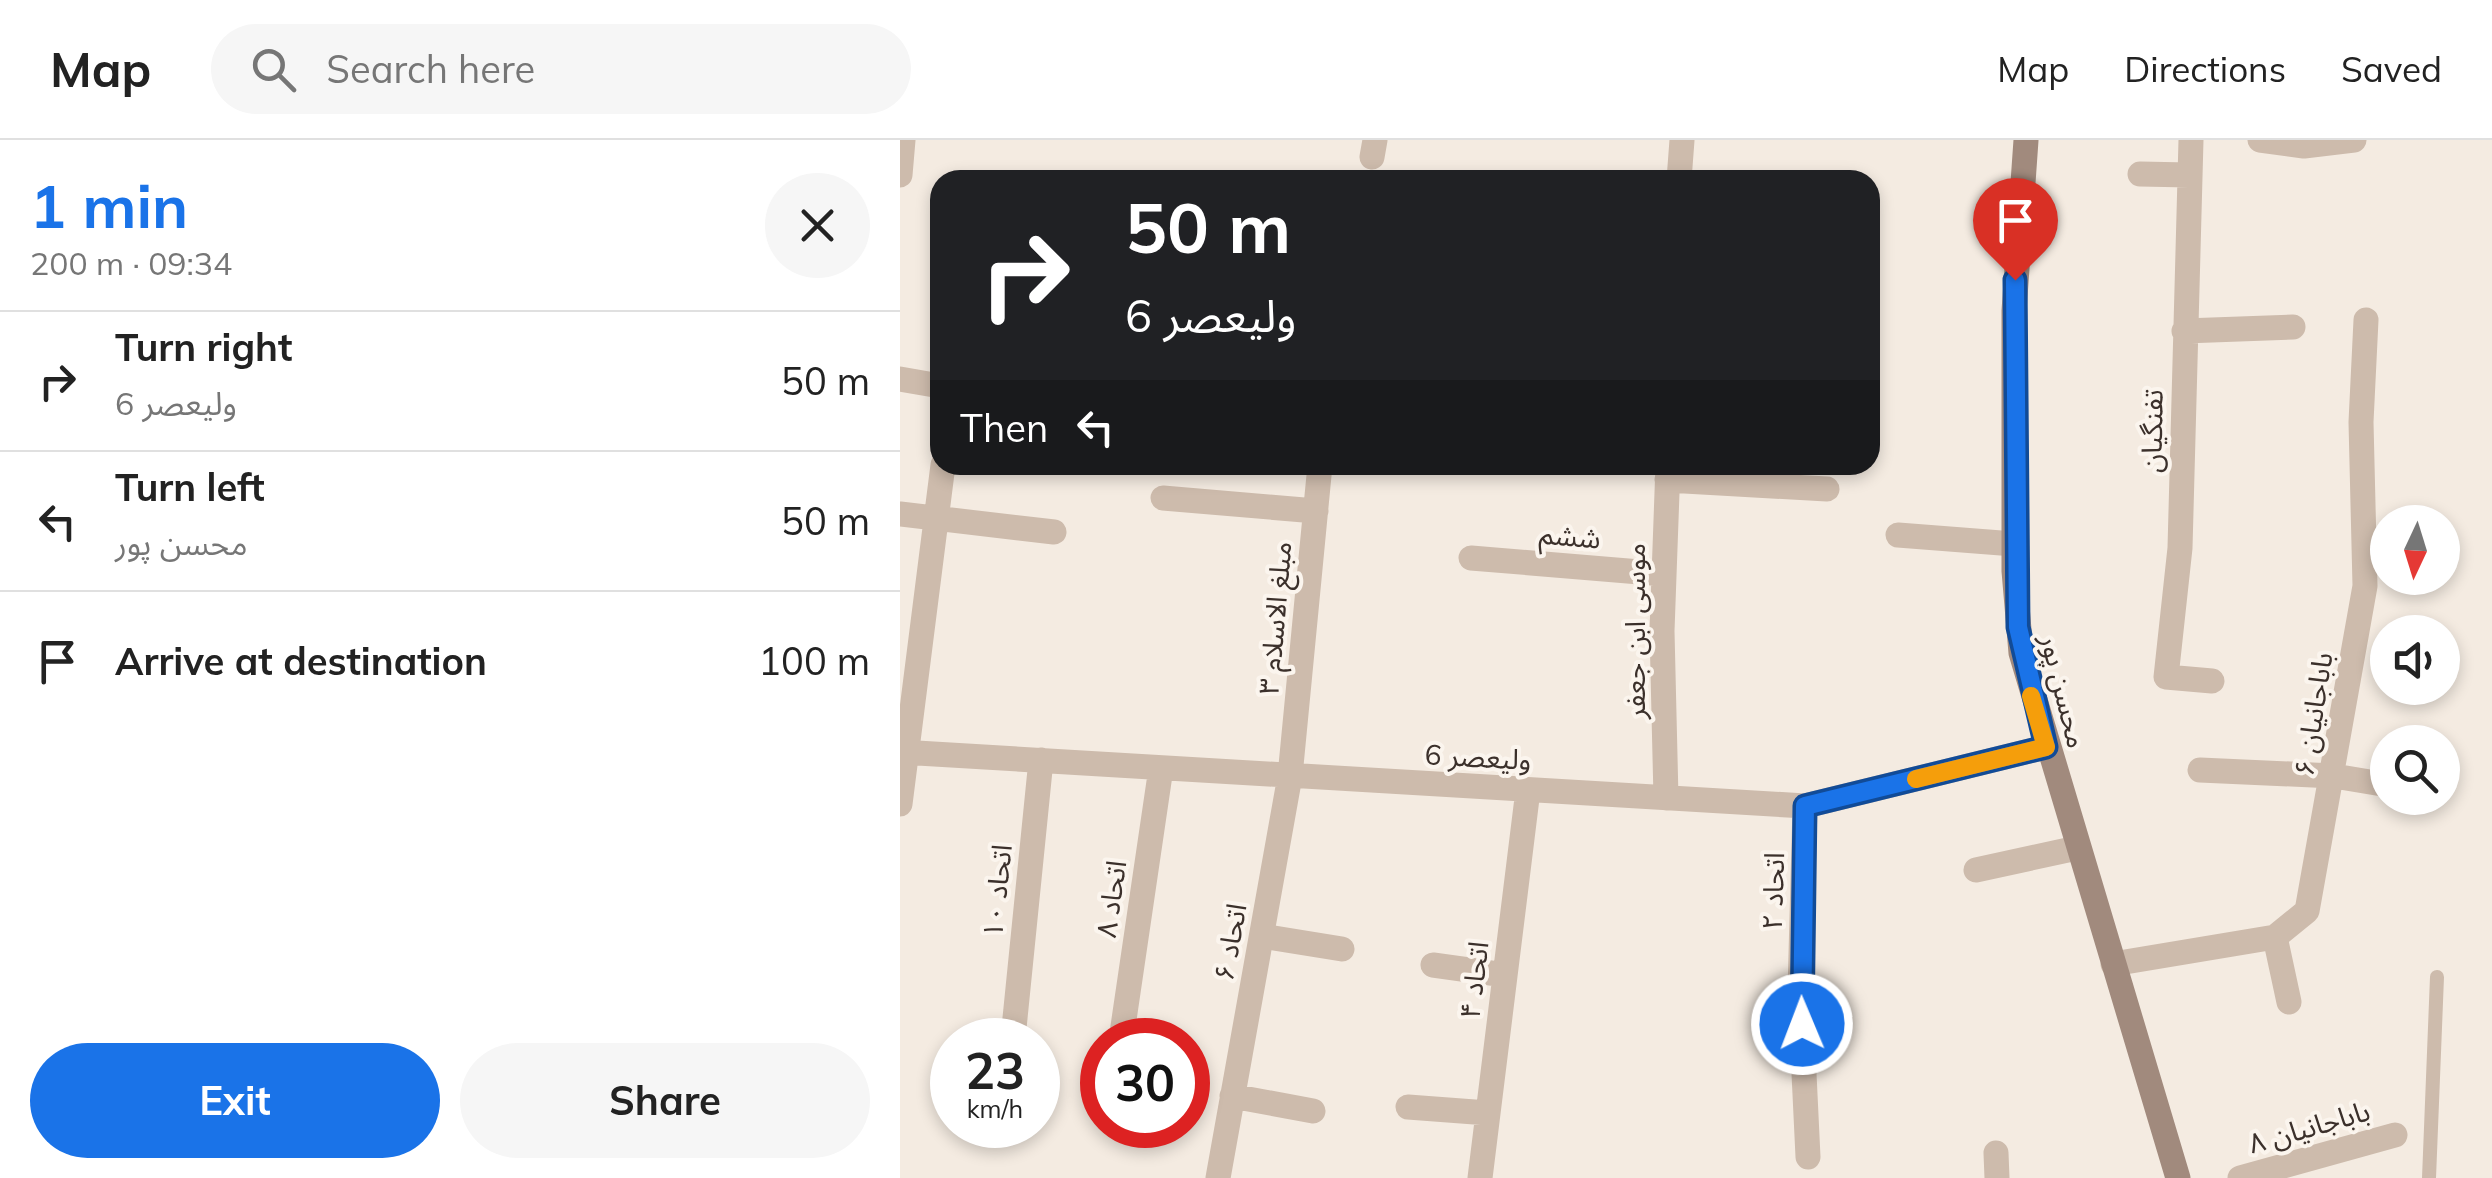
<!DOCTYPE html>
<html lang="en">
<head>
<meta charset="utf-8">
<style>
  body { margin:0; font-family:Mulish,"Noto Sans Arabic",sans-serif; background:#f6f6f6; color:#222; height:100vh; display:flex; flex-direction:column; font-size:38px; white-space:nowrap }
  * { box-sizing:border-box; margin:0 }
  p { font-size:32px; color:#767676 }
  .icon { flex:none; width:55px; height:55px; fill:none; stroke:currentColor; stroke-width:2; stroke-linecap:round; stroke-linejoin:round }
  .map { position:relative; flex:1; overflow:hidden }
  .panel { display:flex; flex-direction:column; background:#fff; width:900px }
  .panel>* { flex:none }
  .hud { position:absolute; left:30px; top:30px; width:950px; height:305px; border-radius:30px; box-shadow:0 5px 15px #0003; background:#202124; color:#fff; overflow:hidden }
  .needle { width:65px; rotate:184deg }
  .buttons { position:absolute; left:1470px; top:365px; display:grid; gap:20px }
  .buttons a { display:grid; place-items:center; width:90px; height:90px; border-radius:50%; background:#fff; box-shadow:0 5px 15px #0003; font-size:50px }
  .speed { position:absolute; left:30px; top:878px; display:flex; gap:20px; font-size:50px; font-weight:700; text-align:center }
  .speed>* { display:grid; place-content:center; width:130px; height:130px; border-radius:50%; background:#fff; box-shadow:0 5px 15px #0003; line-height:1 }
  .speed small { font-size:25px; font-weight:400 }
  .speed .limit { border:15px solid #d22; background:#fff; color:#111 }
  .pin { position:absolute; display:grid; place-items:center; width:85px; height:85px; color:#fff; margin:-102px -42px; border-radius:50% 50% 50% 0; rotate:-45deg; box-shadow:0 0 10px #0007 }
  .pin .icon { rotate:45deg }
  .me { position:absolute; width:110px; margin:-55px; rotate:359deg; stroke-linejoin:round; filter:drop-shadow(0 0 8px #0008) }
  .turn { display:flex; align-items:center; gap:35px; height:210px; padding:0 30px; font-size:45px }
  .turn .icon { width:130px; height:130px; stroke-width:2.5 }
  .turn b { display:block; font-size:70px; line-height:85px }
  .then { display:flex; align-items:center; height:95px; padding:0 30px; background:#0003; gap:20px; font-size:38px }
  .round { display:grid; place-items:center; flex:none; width:105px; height:105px; border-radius:52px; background:#f6f6f6 }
  .headline { display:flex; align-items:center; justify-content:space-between; height:170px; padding:0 30px }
  h1 { font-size:60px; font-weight:700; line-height:75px; color:#1a73e8 }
  .button { display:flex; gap:20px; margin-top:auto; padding:20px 30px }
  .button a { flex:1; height:115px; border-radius:60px; background:#1a73e8; color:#fff; font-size:40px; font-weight:700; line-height:115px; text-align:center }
  .button a+a { background:#f6f6f6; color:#222 }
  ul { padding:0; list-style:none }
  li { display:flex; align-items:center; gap:30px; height:140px; padding:0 30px; border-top:2px solid #e0e0e0 }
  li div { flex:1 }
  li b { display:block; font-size:38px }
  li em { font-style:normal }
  header { display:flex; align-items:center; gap:60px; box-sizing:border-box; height:140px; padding:0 50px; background:#fff; border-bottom:2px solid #e0e0e0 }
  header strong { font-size:48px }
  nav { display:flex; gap:55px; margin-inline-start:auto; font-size:35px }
  .search { width:700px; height:90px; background:#f6f6f6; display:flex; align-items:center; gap:25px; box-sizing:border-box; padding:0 35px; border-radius:55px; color:#767676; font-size:38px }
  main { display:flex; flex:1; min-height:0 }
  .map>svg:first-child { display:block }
</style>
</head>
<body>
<header>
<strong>Map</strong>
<div class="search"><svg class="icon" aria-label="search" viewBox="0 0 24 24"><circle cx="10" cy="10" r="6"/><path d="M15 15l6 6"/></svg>Search here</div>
<nav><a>Map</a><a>Directions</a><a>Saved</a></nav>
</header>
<main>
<section class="panel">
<div class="headline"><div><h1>1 min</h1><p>200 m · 09:34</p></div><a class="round"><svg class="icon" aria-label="close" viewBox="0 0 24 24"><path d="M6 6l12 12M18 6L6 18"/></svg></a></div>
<ul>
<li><svg class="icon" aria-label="right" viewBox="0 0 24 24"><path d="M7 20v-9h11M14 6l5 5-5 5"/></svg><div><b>Turn right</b><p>ولیعصر 6</p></div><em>50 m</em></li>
<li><svg class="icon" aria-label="left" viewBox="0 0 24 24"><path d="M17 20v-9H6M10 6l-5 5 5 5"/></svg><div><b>Turn left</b><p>محسن پور</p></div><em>50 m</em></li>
<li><svg class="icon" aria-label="arrive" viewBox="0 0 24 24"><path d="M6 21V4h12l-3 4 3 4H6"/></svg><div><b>Arrive at destination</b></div><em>100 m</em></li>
</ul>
<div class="button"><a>Exit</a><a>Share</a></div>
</section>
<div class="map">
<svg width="1592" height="1038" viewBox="0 0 1592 1038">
  <rect width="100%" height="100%" fill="#f4ebe1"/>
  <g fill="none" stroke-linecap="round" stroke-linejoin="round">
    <path stroke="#cdbbac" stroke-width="14" d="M 1529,1038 L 1537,837"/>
    <path stroke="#cdbbac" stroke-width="25" d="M 1291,0 L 1280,408 L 1266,537 L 1312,541
      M 1360,0 L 1404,6 L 1454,0
      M 472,17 L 475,0
      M 1240,34 L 1289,35
      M 0,35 L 3,0
      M 779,40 L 782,0
      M 1284,191 L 1393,187
      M 0,239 L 40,246
      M 767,340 L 927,349
      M 263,358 L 416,371
      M 0,374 L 154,392
      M 998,395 L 1114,404
      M 571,418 L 764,434
      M 0,612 L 905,666 L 1146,607
      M 1300,630 L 1434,636 L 1488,645
      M 766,658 L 762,491 L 768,325
      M 0,664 L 43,325
      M 905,666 L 900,850 L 908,1017
      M 1076,730 L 1177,708
      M 362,796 L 442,809
      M 1375,797 L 1389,862
      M 1213,824 L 1375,797 L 1407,771 L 1465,446 L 1461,282 L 1466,180
      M 533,825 L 605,835
      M 114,888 L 141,620
      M 221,900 L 261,628
      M 332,956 L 413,971
      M 508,967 L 588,973
      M 1096,1013 L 1097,1038
      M 318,1038 L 390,636 L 420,325
      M 580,1038 L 628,650
      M 1340,1038 L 1495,995"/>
    <path stroke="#a18a7d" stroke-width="25" d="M 1126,0 L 1114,171 L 1114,431 L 1121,513 L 1278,1038"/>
  </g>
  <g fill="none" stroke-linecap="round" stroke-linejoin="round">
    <defs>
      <path id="route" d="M 902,884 L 905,666 L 1146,607 L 1118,487 L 1115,140"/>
    </defs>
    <use href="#route" stroke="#114b97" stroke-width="25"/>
    <use href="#route" stroke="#1a73e8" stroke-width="18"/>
    <path stroke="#f59e0b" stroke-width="18" d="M 1016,639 L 1146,607 L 1131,556"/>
  </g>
  <g text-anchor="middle" stroke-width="8" stroke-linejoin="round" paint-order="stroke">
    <g font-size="28" fill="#3b302b" stroke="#fbf5ee">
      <text transform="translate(1252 291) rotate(-89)" y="10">تفنگیان</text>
      <text transform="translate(670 396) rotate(5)" y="10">ششم</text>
      <text transform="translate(375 478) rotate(-85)" y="10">مبلغ الاسلام ۳</text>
      <text transform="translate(735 491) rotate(-90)" y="10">موسی ابن جعفر</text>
      <text transform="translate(1164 551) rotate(76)" y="10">محسن پور</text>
      <text transform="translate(1413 574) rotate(-81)" y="10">باباجانیان ۶</text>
      <text transform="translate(578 617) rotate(3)" y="10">ولیعصر 6</text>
      <text transform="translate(97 751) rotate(-84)" y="10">اتحاد ۱۰</text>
      <text transform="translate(873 751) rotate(-88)" y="10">اتحاد ۲</text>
      <text transform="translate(211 759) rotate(-82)" y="10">اتحاد ۸</text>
      <text transform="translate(330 802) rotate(-80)" y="10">اتحاد ۶</text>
      <text transform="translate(574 840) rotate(-83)" y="10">اتحاد ۴</text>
      <text transform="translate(1409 987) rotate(-16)" y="10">باباجانیان ۸</text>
    </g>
  </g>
</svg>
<div class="buttons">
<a><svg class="needle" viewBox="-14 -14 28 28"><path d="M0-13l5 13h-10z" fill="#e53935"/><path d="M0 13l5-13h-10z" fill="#767676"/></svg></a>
<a><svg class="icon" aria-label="sound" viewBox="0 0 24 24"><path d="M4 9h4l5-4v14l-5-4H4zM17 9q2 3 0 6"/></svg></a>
<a><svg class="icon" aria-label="search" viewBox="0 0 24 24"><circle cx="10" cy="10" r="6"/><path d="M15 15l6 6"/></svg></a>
</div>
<div class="speed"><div>23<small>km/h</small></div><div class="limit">30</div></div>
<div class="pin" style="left:1115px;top:140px;background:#d93025"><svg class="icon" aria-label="arrive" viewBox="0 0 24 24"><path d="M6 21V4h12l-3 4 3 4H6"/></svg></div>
<svg class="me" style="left:902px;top:884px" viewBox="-20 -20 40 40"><circle r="17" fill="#1a73e8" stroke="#fff" stroke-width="3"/><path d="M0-11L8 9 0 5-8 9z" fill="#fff"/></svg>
<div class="hud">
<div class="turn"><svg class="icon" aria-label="right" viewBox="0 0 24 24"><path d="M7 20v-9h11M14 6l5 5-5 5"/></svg><div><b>50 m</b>ولیعصر 6</div></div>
<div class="then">Then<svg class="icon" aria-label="left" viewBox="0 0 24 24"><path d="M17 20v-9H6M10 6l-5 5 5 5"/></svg></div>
</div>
</div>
</main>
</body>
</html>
